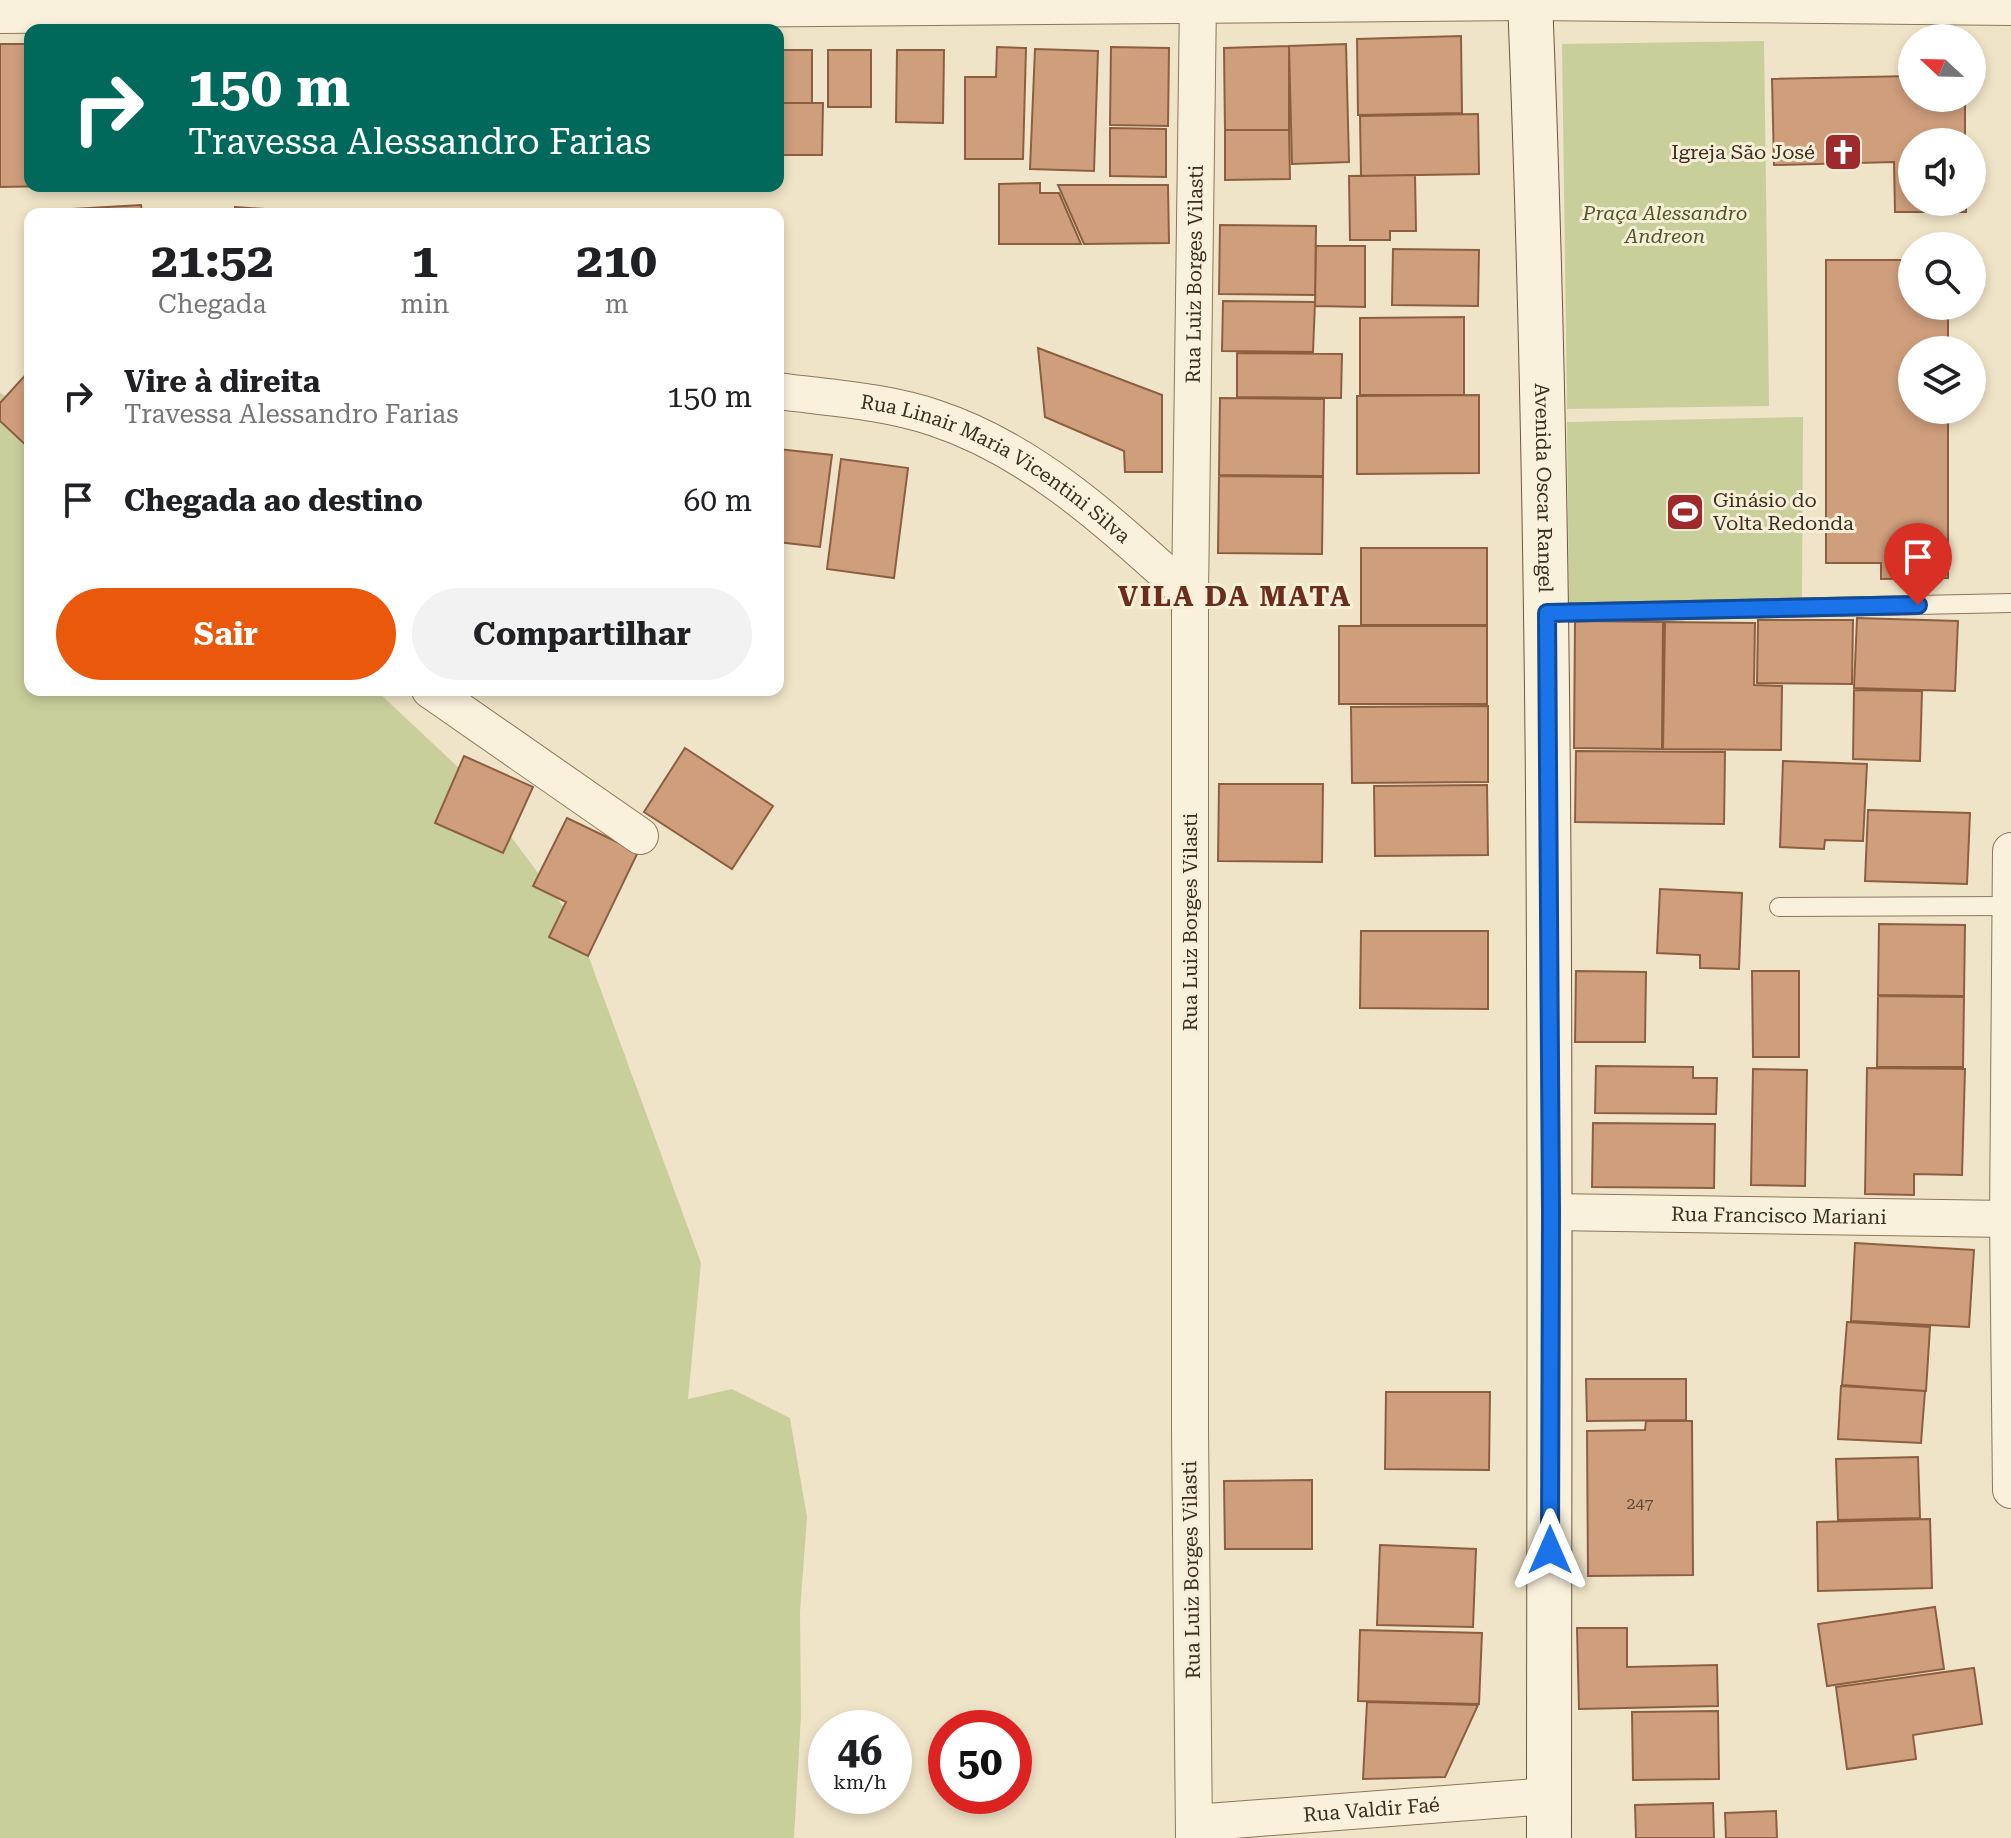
<!DOCTYPE html>
<html lang="pt">
<head>
<meta charset="utf-8">
<style>
  body { margin:0; font-family:"Roboto Serif",serif; background:#f2f2f2; color:#202124; height:100vh; display:flex; flex-direction:column; font-size:30px; white-space:nowrap }
  * { box-sizing:border-box; margin:0 }
  p { font-size:26px; color:#757577 }
  .icon { flex:none; width:44px; height:44px; fill:none; stroke:currentColor; stroke-width:2; stroke-linecap:round; stroke-linejoin:round }
  .map { position:relative; flex:1; overflow:hidden }
  .drawer { position:absolute; left:24px; top:208px; width:760px; height:488px; display:flex; flex-direction:column; background:#fff; border-radius:16px; box-shadow:0 4px 12px #0003 }
  .drawer>* { flex:none }
  .top-card { position:absolute; left:24px; top:24px; width:760px; height:168px; border-radius:16px; box-shadow:0 4px 12px #0003; background:#00695c; color:#fff; overflow:hidden }
  .needle { width:52px; rotate:292deg }
  .buttons { position:absolute; left:1898px; top:24px; display:grid; gap:16px }
  .buttons a { display:grid; place-items:center; width:88px; height:88px; border-radius:50%; background:#fff; box-shadow:0 4px 12px #0003; font-size:40px }
  .speed { position:absolute; left:808px; top:1710px; display:flex; gap:16px; font-size:40px; font-weight:700; text-align:center }
  .speed>* { display:grid; place-content:center; width:104px; height:104px; border-radius:50%; background:#fff; box-shadow:0 4px 12px #0003; line-height:1 }
  .speed small { font-size:20px; font-weight:400 }
  .speed .limit { border:12px solid #d22; background:#fff; color:#111 }
  .pin { position:absolute; display:grid; place-items:center; width:68px; height:68px; color:#fff; margin:-82px -34px; border-radius:50% 50% 50% 0; rotate:-45deg; box-shadow:0 0 8px #0007 }
  .pin .icon { rotate:45deg }
  .me { position:absolute; width:88px; margin:-44px; rotate:0deg; stroke-linejoin:round; filter:drop-shadow(0 0 6px #0008) }
  .turn { display:flex; align-items:center; gap:28px; height:168px; padding:0 32px; font-size:36px }
  .turn .icon { width:104px; height:104px; stroke-width:2.5 }
  .turn b { display:block; font-size:56px; line-height:68px }
  .eta { display:flex; justify-content:space-evenly; align-items:center; height:136px; text-align:center }
  .eta b { font-size:48px; font-weight:700; line-height:56px }
  .button { display:flex; gap:16px; margin-top:auto; padding:16px 32px }
  .button a { flex:1; height:92px; border-radius:48px; background:#ea580c; color:#fff; font-size:32px; font-weight:700; line-height:92px; text-align:center }
  .button a+a { background:#f2f2f2; color:#202124 }
  ul { padding:0; list-style:none }
  li { display:flex; align-items:center; gap:24px; height:104px; padding:0 32px }
  li div { flex:1 }
  li b { display:block; font-size:30px }
  li em { font-style:normal }
  .map>svg:first-child { display:block }
</style>
</head>
<body>
<div class="map">
<svg width="2011" height="1838" viewBox="0 0 2011 1838">
  <rect width="100%" height="100%" fill="#f0e4c8"/>
  <path fill="#c9cf9b" d="M 1764,41 L 1769,406 L 1567,409 L 1562,44 Z
    M 0,393 L 30,410 L 30,690 L 376,690 L 461,770 L 577,925 L 701,1263 L 688,1399 L 732,1389 L 790,1418 L 807,1517 L 800,1612 L 801,1716 L 794,1838 L 0,1838 Z
    M 1803,417 L 1802,602 L 1569,603 L 1567,422 Z"/>
  <path fill="#cf9f7d" stroke="#8d5f41" stroke-width="2" d="M 1461,36 L 1462,113 L 1358,115 L 1357,39 Z
    M 0,44 L 30,44 L 30,186 L 53,186 L 0,187 Z
    M 1346,44 L 1349,162 L 1292,164 L 1289,46 Z
    M 1289,46 L 1289,130 L 1225,130 L 1224,48 Z
    M 997,47 L 1026,48 L 1023,159 L 965,159 L 965,77 L 996,77 Z
    M 1111,47 L 1169,48 L 1168,126 L 1110,125 Z
    M 1035,49 L 1098,51 L 1094,171 L 1030,169 Z
    M 778,50 L 812,50 L 812,103 L 778,103 Z
    M 828,50 L 871,50 L 871,107 L 828,107 Z
    M 897,50 L 944,50 L 943,123 L 896,122 Z
    M 1912,76 L 1912,98 L 1965,98 L 1965,142 L 1912,142 L 1912,202 L 1966,202 L 1966,212 L 1895,212 L 1894,162 L 1774,165 L 1772,79 Z
    M 778,103 L 823,103 L 822,155 L 778,155 Z
    M 1478,114 L 1479,174 L 1361,176 L 1360,116 Z
    M 1110,128 L 1166,129 L 1166,177 L 1110,176 Z
    M 1225,130 L 1289,130 L 1290,179 L 1225,180 Z
    M 1415,175 L 1416,231 L 1390,231 L 1390,240 L 1350,240 L 1349,176 Z
    M 1040,183 L 1040,193 L 1059,193 L 1081,244 L 999,244 L 999,184 Z
    M 1058,185 L 1168,185 L 1169,243 L 1084,244 Z
    M 141,205 L 142,214 L 73,214 L 73,209 Z
    M 235,207 L 318,213 L 318,214 L 235,214 Z
    M 1220,225 L 1316,226 L 1315,295 L 1219,294 Z
    M 1316,246 L 1365,246 L 1365,307 L 1315,306 Z
    M 1393,249 L 1479,250 L 1478,306 L 1392,305 Z
    M 1826,260 L 1912,260 L 1912,306 L 1948,306 L 1948,350 L 1912,350 L 1912,410 L 1948,410 L 1948,578 L 1881,579 L 1881,563 L 1826,563 Z
    M 1223,301 L 1315,302 L 1313,352 L 1222,351 Z
    M 1464,317 L 1464,395 L 1360,395 L 1360,318 Z
    M 1038,348 L 1162,395 L 1162,472 L 1125,472 L 1124,451 L 1045,417 Z
    M 1237,353 L 1342,354 L 1341,398 L 1237,397 Z
    M 30,370 L 30,449 L 0,421 L 0,403 Z
    M 1479,395 L 1479,473 L 1357,474 L 1357,396 Z
    M 1220,398 L 1324,399 L 1323,476 L 1219,475 Z
    M 778,449 L 832,455 L 820,547 L 778,542 Z
    M 841,459 L 908,468 L 894,578 L 827,569 Z
    M 1219,476 L 1323,477 L 1322,554 L 1218,553 Z
    M 1361,548 L 1487,548 L 1487,625 L 1361,625 Z
    M 1857,618 L 1958,621 L 1955,691 L 1854,688 Z
    M 1758,620 L 1853,620 L 1852,684 L 1757,683 Z
    M 1575,621 L 1663,622 L 1662,749 L 1574,748 Z
    M 1665,622 L 1755,623 L 1754,685 L 1782,686 L 1781,750 L 1663,749 Z
    M 1339,626 L 1487,626 L 1487,704 L 1339,704 Z
    M 1854,690 L 1922,691 L 1920,761 L 1853,759 Z
    M 1488,706 L 1488,782 L 1352,783 L 1351,707 Z
    M 685,748 L 773,806 L 732,869 L 644,812 Z
    M 1576,751 L 1725,752 L 1724,824 L 1575,822 Z
    M 464,756 L 533,787 L 503,853 L 435,823 Z
    M 1783,761 L 1867,764 L 1863,841 L 1825,840 L 1824,849 L 1780,847 Z
    M 1219,784 L 1323,784 L 1322,862 L 1218,861 Z
    M 1487,785 L 1488,855 L 1375,856 L 1374,786 Z
    M 1868,810 L 1970,813 L 1967,884 L 1865,881 Z
    M 567,818 L 638,852 L 588,956 L 549,937 L 566,902 L 533,886 Z
    M 1660,889 L 1742,893 L 1739,969 L 1700,968 L 1700,955 L 1657,953 Z
    M 1879,924 L 1965,925 L 1964,996 L 1878,995 Z
    M 1361,931 L 1488,931 L 1488,1009 L 1360,1008 Z
    M 1576,971 L 1646,972 L 1645,1042 L 1575,1042 Z
    M 1752,971 L 1799,971 L 1799,1057 L 1753,1057 Z
    M 1878,996 L 1964,997 L 1963,1067 L 1877,1067 Z
    M 1596,1066 L 1693,1067 L 1693,1078 L 1717,1078 L 1716,1114 L 1595,1113 Z
    M 1867,1068 L 1965,1069 L 1962,1175 L 1914,1174 L 1914,1195 L 1865,1194 Z
    M 1753,1069 L 1807,1070 L 1805,1186 L 1751,1185 Z
    M 1593,1123 L 1715,1124 L 1714,1188 L 1592,1187 Z
    M 1855,1243 L 1974,1250 L 1969,1327 L 1851,1321 Z
    M 1847,1322 L 1930,1327 L 1926,1391 L 1842,1385 Z
    M 1586,1379 L 1686,1379 L 1686,1420 L 1587,1421 Z
    M 1841,1386 L 1925,1391 L 1921,1443 L 1838,1439 Z
    M 1386,1392 L 1490,1392 L 1489,1470 L 1385,1469 Z
    M 1646,1421 L 1692,1421 L 1693,1575 L 1588,1576 L 1587,1431 L 1645,1430 Z
    M 1918,1457 L 1920,1518 L 1838,1520 L 1836,1459 Z
    M 1312,1480 L 1312,1549 L 1225,1549 L 1224,1481 Z
    M 1930,1519 L 1932,1588 L 1818,1591 L 1817,1522 Z
    M 1380,1545 L 1476,1549 L 1473,1627 L 1377,1625 Z
    M 1935,1607 L 1944,1669 L 1827,1686 L 1818,1624 Z
    M 1577,1628 L 1627,1628 L 1627,1667 L 1717,1665 L 1718,1706 L 1579,1709 Z
    M 1360,1630 L 1482,1633 L 1479,1704 L 1358,1701 Z
    M 1974,1668 L 1982,1724 L 1913,1735 L 1916,1759 L 1847,1769 L 1836,1687 Z
    M 1367,1702 L 1478,1705 L 1445,1777 L 1363,1779 Z
    M 1718,1711 L 1719,1779 L 1633,1780 L 1632,1712 Z
    M 1713,1803 L 1714,1838 L 1636,1838 L 1635,1805 Z
    M 1776,1811 L 1777,1838 L 1726,1838 L 1725,1813 Z"/>
  <g fill="none" stroke-linecap="round" stroke-linejoin="round">
    <defs>
      <path id="service" d="M 1547,613 L 2011,603
        M 1779,907 L 2011,906"/>
      <g id="minor">
        <path d="M 0,15 L 1530,2 L 2011,7"/>
        <path id="s1" d="M 778,391 C 830,398 885,401 935,418 C 1035,451 1113,526 1190,595"/>
        <path d="M 430,690 L 640,836"/>
        <path d="M 2011,851 L 2008,1219 L 2011,1490"/>
        <path id="s2" d="M 1551,1212 L 2008,1219"/>
        <path id="s3" d="M 1194,1823 L 1549,1796"/>
        <path id="s4" d="M 1194,1838 L 1190,1429 L 1190,595 L 1198,0"/>
      </g>
      <g id="secondary">
        <path id="s5" d="M 1530,0 C 1555,612 1549,1225 1549,1838"/>
      </g>
    </defs>
    <use href="#service" stroke="#8d765c" stroke-width="20"/>
    <use href="#minor" stroke="#8d765c" stroke-width="38"/>
    <use href="#secondary" stroke="#6f573f" stroke-width="46"/>
    <use href="#service" stroke="#faf1dc" stroke-width="18"/>
    <use href="#minor" stroke="#faf1dc" stroke-width="36"/>
    <use href="#secondary" stroke="#faf1dc" stroke-width="44"/>
  </g>
  <g fill="none" stroke-linecap="round" stroke-linejoin="round">
    <defs>
      <path id="route" d="M 1550,1550 L 1551,1212 L 1547,613 L 1918,605"/>
    </defs>
    <use href="#route" stroke="#114b97" stroke-width="20"/>
    <use href="#route" stroke="#1a73e8" stroke-width="14"/>
  </g>
  <defs>
    <symbol id="church-square" viewBox="-11 -11 22 22"><rect x="-9" y="-9" width="18" height="18" rx="4" fill="#9e2a2b" stroke="#f7eed8"/><path d="M-1.2-6h2.4v3.5h3.3v2.4h-3.3V6h-2.4V-.1h-3.3v-2.4h3.3Z" fill="#fff"/></symbol>
    <symbol id="stadium-square" viewBox="-11 -11 22 22"><rect x="-9" y="-9" width="18" height="18" rx="4" fill="#9e2a2b" stroke="#f7eed8"/><path d="M0-5a6.5 5 0 1 0 0 10a6.5 5 0 1 0 0-10ZM-3.5-1.8h7v3.6h-7Z" fill="#fff"/></symbol>
  </defs>
  <g fill-rule="evenodd">
    <use href="#church-square" x="1821" y="130" width="44" height="44"/>
    <use href="#stadium-square" x="1663" y="490" width="44" height="44"/>
  </g>
  <g text-anchor="middle" stroke-width="6" stroke-linejoin="round" paint-order="stroke">
    <g font-size="16" fill="#624a37">
      <text x="1640" y="1509">247</text>
    </g>
    <g font-size="20" fill="#3d2e20" stroke="#f7eed8" text-anchor="end">
      <text x="1815" y="159">Igreja São José</text>
      <text x="1713" y="507" text-anchor="start">Ginásio do<tspan x="1713" dy="23">Volta Redonda</tspan></text>
    </g>
    <g font-size="20" font-style="italic" fill="#4d5a26" stroke="#f7eed8">
      <text x="1665" y="220">Praça Alessandro<tspan x="1665" dy="23">Andreon</tspan></text>
    </g>
    <g font-size="20" fill="#3d2e20" stroke="#f7eed8">
      <text dy="7" stroke="none"><textPath href="#s4" startOffset="1564">Rua Luiz Borges Vilasti</textPath></text>
      <text dy="7" stroke="none"><textPath href="#s1" startOffset="236">Rua Linair Maria Vicentini Silva</textPath></text>
      <text dy="7" stroke="none"><textPath href="#s5" startOffset="488">Avenida Oscar Rangel</textPath></text>
      <text transform="translate(1190 922) rotate(-90)" y="7">Rua Luiz Borges Vilasti</text>
      <text dy="7" stroke="none"><textPath href="#s2" startOffset="228">Rua Francisco Mariani</textPath></text>
      <text transform="translate(1191 1570) rotate(-91)" y="7">Rua Luiz Borges Vilasti</text>
      <text dy="7" stroke="none"><textPath href="#s3" startOffset="178">Rua Valdir Faé</textPath></text>
    </g>
    <g font-size="28" font-weight="bold" letter-spacing="2" fill="#6b2e1e" stroke="#f7eed8">
      <text x="1235" y="606">VILA DA MATA</text>
    </g>
  </g>
</svg>
<div class="buttons">
<a><svg class="needle" viewBox="-14 -14 28 28"><path d="M0-13l5 13h-10z" fill="#e53935"/><path d="M0 13l5-13h-10z" fill="#757577"/></svg></a>
<a><svg class="icon" aria-label="sound" viewBox="0 0 24 24"><path d="M4 9h4l5-4v14l-5-4H4zM17 9q2 3 0 6"/></svg></a>
<a><svg class="icon" aria-label="search" viewBox="0 0 24 24"><circle cx="10" cy="10" r="6"/><path d="M15 15l6 6"/></svg></a>
<a><svg class="icon" aria-label="layers" viewBox="0 0 24 24"><path d="M12 4l9 5-9 5-9-5zM3 14l9 5 9-5"/></svg></a>
</div>
<div class="speed"><div>46<small>km/h</small></div><div class="limit">50</div></div>
<div class="pin" style="left:1918px;top:605px;background:#d93025"><svg class="icon" aria-label="arrive" viewBox="0 0 24 24"><path d="M6 21V4h12l-3 4 3 4H6"/></svg></div>
<svg class="me" style="left:1550px;top:1550px" viewBox="-20 -20 40 40"><path d="M0-17L14 15 0 8-14 15z" fill="#1a73e8" stroke="#fff" stroke-width="4"/></svg>
<div class="top-card">
<div class="turn"><svg class="icon" aria-label="right" viewBox="0 0 24 24"><path d="M7 20v-9h11M14 6l5 5-5 5"/></svg><div><b>150 m</b>Travessa Alessandro Farias</div></div>
</div>
<section class="drawer">
<div class="eta">
<div><b>21:52</b><p>Chegada</p></div>
<div><b>1</b><p>min</p></div>
<div><b>210</b><p>m</p></div>
</div>
<ul>
<li><svg class="icon" aria-label="right" viewBox="0 0 24 24"><path d="M7 20v-9h11M14 6l5 5-5 5"/></svg><div><b>Vire à direita</b><p>Travessa Alessandro Farias</p></div><em>150 m</em></li>
<li><svg class="icon" aria-label="arrive" viewBox="0 0 24 24"><path d="M6 21V4h12l-3 4 3 4H6"/></svg><div><b>Chegada ao destino</b></div><em>60 m</em></li>
</ul>
<div class="button"><a>Sair</a><a>Compartilhar</a></div>
</section>
</div>
</body>
</html>
